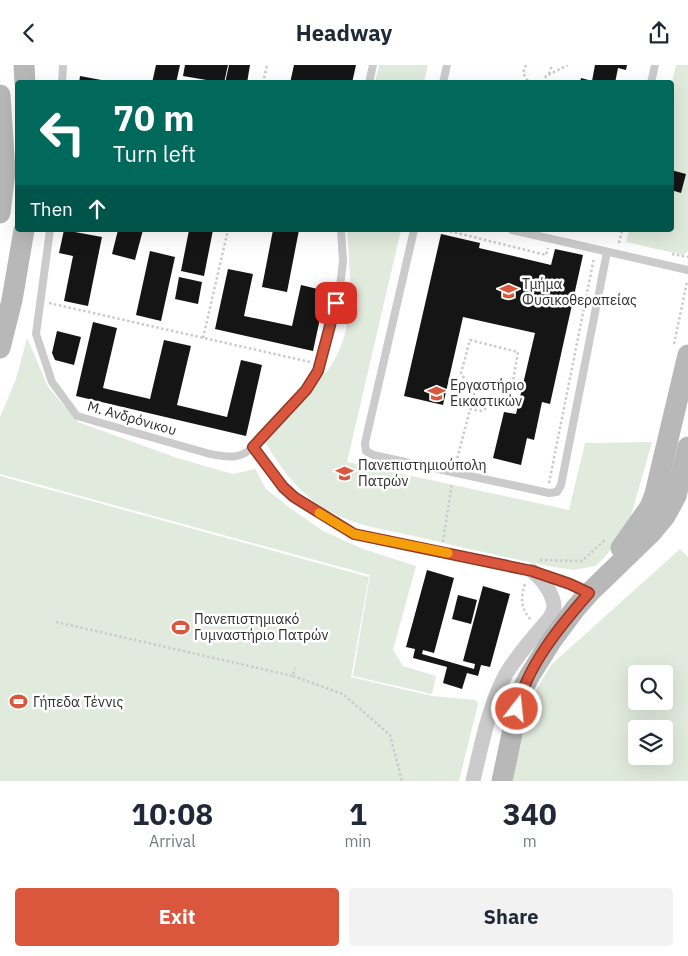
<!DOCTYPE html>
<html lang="en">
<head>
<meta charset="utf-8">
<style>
  body { margin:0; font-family:"IBM Plex Sans",sans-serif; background:#f2f2f3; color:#1f2937; height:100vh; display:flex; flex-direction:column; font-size:19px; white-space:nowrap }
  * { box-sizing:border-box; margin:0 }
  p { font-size:16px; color:#747a83 }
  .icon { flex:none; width:28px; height:28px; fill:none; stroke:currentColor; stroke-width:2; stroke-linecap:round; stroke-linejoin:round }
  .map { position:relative; height:716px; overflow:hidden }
  .panel { display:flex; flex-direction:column; background:#fff; flex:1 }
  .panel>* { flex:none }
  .banner { position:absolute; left:15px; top:15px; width:659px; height:152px; border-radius:5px; box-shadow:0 5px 20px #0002; background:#00695c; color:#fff; overflow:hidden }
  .tools { position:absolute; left:628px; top:600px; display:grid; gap:10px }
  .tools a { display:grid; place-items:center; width:45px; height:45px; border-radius:5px; background:#fff; box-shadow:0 5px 20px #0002; font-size:25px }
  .pin { position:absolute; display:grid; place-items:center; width:42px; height:42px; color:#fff; margin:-21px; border-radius:10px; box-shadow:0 2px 8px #0006 }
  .me { position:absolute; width:55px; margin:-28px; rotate:16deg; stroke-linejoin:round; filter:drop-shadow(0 0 4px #0008) }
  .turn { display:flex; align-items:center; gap:18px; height:105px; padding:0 15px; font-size:22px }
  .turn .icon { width:65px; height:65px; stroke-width:2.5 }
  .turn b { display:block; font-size:35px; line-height:42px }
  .then { display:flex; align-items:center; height:48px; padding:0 15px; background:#0003; gap:10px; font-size:19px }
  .eta { display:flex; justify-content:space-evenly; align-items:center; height:85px; text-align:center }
  .eta b { font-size:30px; font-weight:700; line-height:35px }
  .action { display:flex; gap:10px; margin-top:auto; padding:10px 15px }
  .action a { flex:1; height:58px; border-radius:5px; background:#da563c; color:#fff; font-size:20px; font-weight:700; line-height:58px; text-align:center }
  .action a+a { background:#f2f2f3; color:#1f2937 }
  header { display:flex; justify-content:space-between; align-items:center; height:65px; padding:0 15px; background:#fff; font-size:22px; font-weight:700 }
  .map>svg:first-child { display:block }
</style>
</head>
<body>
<header><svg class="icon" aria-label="back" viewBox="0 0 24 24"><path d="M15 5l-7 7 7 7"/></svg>Headway<svg class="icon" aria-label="share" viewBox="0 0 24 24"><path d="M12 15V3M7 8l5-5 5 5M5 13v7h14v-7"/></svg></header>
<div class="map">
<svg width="688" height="716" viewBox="0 0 688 716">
  <rect width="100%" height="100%" fill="#fff"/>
  <path fill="#e1ebdd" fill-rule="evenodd" d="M 379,0 L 428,0 L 424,17 L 375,17 Z
    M 676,0 L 688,0 L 688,186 L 683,190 L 626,177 L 629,165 L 671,165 L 671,22 Z
    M 347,165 L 401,165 L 347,397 L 569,445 L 585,378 L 652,377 L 627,465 L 603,494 L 595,501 L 574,505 L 547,501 C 504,492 461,482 418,472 C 391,466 362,462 337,450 C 304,435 281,405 264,375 L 329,304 C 357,264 350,211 347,165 Z
    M 27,273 L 48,322 L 78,357 L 177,393 L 233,409 L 255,404 L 266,424 L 290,443 L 323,466 L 363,484 L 416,501 L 393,585 L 403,601 L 436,611 L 432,629 L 353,611 L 370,510 L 0,409 L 0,352 L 16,314 Z
    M 0,411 L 369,512 L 351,612 L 432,631 L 476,635 L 478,639 L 459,716 L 0,716 Z
    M 680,484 L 688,492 L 688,716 L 512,716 L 531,636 L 541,616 L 552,599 ZM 636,609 L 664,609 L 664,636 L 636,636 ZM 636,664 L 664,664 L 664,691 L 636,691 Z"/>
  <path fill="#151515" d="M 156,0 L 180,0 L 176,18 L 152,18 Z
    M 185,0 L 228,0 L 224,18 L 183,11 Z
    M 229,0 L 250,0 L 247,18 L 225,18 Z
    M 294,0 L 356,0 L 352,18 L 290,18 Z
    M 595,0 L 627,0 L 626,5 L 618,3 L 615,18 L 580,18 L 581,13 L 592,16 Z
    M 80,11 L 112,17 L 112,18 L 79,18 Z
    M 671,105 L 686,109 L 681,128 L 671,125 Z
    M 64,165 L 102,172 L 88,241 L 64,236 L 73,191 L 59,188 Z
    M 118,165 L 143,165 L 135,195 L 112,189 Z
    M 189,165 L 213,165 L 204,211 L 181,206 Z
    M 273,165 L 299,165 L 287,227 L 262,222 Z
    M 441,169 L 480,178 L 479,183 L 551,200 L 555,184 L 583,190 L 550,339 L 542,337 L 534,375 L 527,373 L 521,400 L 493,393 L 504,347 L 516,349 L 535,268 L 463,252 L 443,340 L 404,331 Z
    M 150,186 L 175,192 L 161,256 L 136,250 Z
    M 228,204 L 253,209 L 244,251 L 292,261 L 301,220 L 326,226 L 313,286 L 215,264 Z
    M 179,212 L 202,217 L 198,239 L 175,234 Z
    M 93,257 L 117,263 L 103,323 L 150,334 L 164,275 L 191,281 L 177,340 L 227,352 L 241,295 L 262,300 L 246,371 L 76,331 Z
    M 57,266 L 81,272 L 74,300 L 55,295 L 52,288 Z
    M 427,505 L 454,513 L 434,588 L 423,585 L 422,589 L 474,604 L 475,599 L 463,596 L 483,521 L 510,529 L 490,602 L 481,600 L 478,611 L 467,608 L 462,624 L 443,618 L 447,602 L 413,593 L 415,584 L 406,582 Z
    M 458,530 L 477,535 L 471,559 L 452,554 Z"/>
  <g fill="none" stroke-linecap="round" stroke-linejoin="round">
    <path stroke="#cbcbcb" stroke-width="2.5" stroke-dasharray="2.5 2.5" stroke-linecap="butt" d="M 526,0 L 523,8 L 529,18
      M 549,9 L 552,0
      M 263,18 L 267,0
      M 544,18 L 546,11 L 568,0
      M 445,165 L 546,190 L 548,183
      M 619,178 L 622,165
      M 672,189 L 688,192
      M 49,238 L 310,297
      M 203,273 L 228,165
      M 674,279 L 687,217
      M 456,398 L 474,329 L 461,308 L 470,275 L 518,287 L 511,327 L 482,346 L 470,344
      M 549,418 L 594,193
      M 443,477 L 452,418
      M 540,495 L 582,496 L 606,474
      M 525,519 C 520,533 521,544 531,555
      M 56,557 L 293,611 L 295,603
      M 293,611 L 343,629 L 390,670 L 402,716"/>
    <path stroke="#cbcbcb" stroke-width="8" d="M 62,18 L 63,0
      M 369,18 L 373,0
      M 443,18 L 447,0
      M 651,18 L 655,0
      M 50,165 L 36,269 L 52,317 L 77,351 L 210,389 C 227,392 240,395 253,382 L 305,325 L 318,306 L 324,289 L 340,222 L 343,196 L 341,165
      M 414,165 L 365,378 L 366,386 L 373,390 L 549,428 L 557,427 L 561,420 L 607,187
      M 512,165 L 688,205
      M 253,382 L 274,410 L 294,432 L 354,469 L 532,506 L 586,527"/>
    <path stroke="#cbcbcb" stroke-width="15" d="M 532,506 C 542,513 554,530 554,542 C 554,547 551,550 549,554
      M 473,716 C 481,682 489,640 506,609 C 518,589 534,571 549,554 L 560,563"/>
    <path stroke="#b8b8b8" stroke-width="21" d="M 24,0 L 25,18
      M 0,30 L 5,107 L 0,148
      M 0,283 L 12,235 L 24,165
      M 621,483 L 650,442 L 655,429 L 688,290
      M 502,716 L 521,627 L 530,610 L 552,575 L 575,544 L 589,528 L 651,468 L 665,451 L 676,431 L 688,382"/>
  </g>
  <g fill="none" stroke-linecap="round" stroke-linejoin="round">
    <defs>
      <path id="route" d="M 336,238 L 318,306 L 306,325 L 253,382 L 283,422 L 294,432 L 354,469 L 532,506 L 570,519 L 589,528 C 560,561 527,601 517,644"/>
    </defs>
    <use href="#route" stroke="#8e3827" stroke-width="12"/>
    <use href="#route" stroke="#da563c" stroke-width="9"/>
    <path stroke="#f59e0b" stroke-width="9" d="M 319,448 L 354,469 L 448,488"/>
  </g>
  <defs>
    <symbol id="university-bare" viewBox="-9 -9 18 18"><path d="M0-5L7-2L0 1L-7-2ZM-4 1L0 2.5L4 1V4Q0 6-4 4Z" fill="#da563c" stroke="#fff" stroke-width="2.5" paint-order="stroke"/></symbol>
    <symbol id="stadium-bare" viewBox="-9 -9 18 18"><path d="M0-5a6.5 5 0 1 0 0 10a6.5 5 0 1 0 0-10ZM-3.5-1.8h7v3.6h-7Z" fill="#da563c" stroke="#fff" stroke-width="2.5" paint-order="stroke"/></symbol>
  </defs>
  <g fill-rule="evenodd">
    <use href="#university-bare" x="496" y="214" width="25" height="25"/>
    <use href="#university-bare" x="424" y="316" width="25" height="25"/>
    <use href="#university-bare" x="332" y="396" width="25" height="25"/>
    <use href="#stadium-bare" x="168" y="550" width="25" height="25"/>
    <use href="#stadium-bare" x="6" y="624" width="25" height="25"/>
  </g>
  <g text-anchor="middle" stroke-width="5" stroke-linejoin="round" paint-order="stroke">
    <g font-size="14" fill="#2e2e2e" stroke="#fff" text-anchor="start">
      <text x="522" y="224">Τμήμα<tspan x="522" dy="16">Φυσικοθεραπείας</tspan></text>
      <text x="450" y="325">Εργαστήριο<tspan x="450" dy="16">Εικαστικών</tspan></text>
      <text x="358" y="405">Πανεπιστημιούπολη<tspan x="358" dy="16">Πατρών</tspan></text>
      <text x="194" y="559">Πανεπιστημιακό<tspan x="194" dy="16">Γυμναστήριο Πατρών</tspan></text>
      <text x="33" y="642">Γήπεδα Τέννις</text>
    </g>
    <g font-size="14" fill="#2e2e2e" stroke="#fff">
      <text transform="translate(132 353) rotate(16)" y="5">Μ. Ανδρόνικου</text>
    </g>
  </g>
</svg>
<div class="tools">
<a><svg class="icon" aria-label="search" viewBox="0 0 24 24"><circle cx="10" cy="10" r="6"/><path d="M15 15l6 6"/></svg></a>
<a><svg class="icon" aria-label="layers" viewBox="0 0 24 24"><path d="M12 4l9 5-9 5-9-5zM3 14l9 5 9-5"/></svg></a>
</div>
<div class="pin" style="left:336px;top:238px;background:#d93025"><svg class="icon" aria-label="arrive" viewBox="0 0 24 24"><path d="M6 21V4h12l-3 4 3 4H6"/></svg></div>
<svg class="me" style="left:517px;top:644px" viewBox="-20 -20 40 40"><circle r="17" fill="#da563c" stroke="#fff" stroke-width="3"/><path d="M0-11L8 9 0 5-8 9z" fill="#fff"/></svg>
<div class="banner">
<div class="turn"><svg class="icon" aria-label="left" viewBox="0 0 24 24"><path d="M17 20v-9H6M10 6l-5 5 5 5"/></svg><div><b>70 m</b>Turn left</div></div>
<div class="then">Then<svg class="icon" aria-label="ahead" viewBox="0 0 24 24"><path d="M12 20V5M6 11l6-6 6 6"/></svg></div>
</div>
</div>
<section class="panel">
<div class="eta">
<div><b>10:08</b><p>Arrival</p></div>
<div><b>1</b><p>min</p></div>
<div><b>340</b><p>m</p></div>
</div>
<div class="action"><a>Exit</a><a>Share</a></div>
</section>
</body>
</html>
